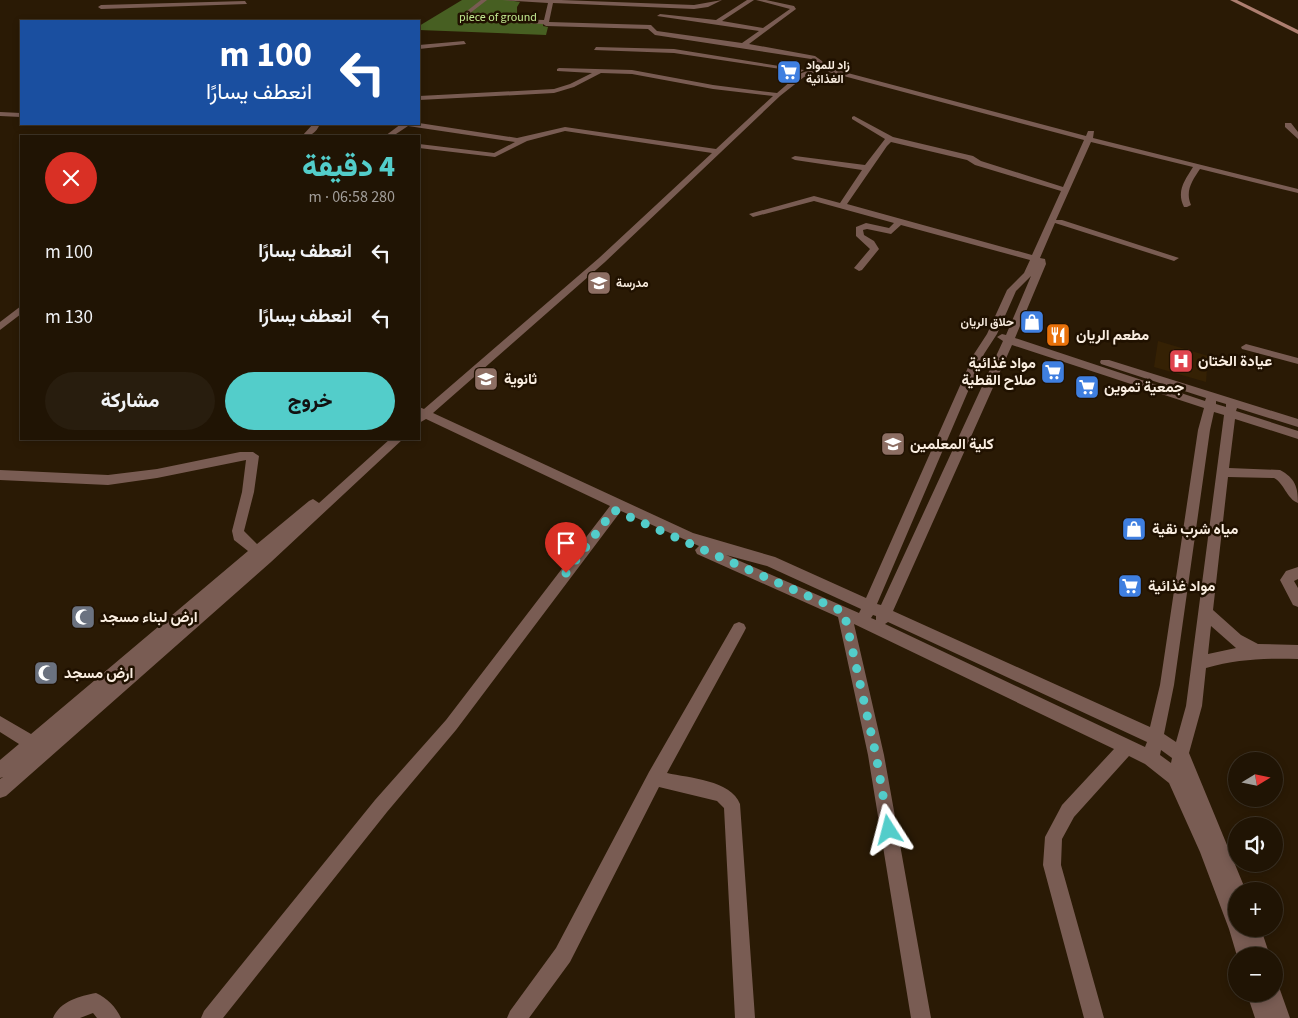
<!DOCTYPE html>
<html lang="ar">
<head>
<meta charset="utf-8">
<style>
  body { margin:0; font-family:"Source Sans 3",Vazirmatn,sans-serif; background:#281d0e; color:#f1f3f6; direction:rtl; height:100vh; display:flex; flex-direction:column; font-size:19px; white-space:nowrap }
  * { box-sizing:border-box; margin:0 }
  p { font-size:16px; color:#a29e9a }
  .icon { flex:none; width:28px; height:28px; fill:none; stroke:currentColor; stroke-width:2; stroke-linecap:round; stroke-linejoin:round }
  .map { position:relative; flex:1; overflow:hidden; direction:ltr }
  .drawer { position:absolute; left:20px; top:135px; width:400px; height:305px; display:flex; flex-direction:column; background:#201404; border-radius:0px; box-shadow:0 2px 8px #0003,0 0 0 1px #3d3326; direction:rtl }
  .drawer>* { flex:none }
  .banner { position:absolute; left:20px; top:20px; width:400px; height:105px; border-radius:0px; box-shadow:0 2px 8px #0003,0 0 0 1px #3d3326; direction:rtl; background:#1a4fa0; color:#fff; overflow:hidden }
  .needle { width:32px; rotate:80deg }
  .buttons { position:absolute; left:1228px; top:752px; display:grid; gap:10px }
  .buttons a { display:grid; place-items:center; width:55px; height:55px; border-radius:50%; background:#201404; box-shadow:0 2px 8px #0003,0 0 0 1px #3d3326; font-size:25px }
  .pin { position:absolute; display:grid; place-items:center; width:42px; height:42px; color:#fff; margin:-51px -21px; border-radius:50% 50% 50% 0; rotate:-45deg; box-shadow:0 0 5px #0007 }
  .pin .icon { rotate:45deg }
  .me { position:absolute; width:55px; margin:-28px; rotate:351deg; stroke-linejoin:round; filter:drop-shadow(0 0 4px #0008) }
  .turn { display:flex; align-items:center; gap:18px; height:105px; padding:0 25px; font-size:22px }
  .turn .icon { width:65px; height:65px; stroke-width:2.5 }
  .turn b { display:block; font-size:35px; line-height:42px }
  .round { display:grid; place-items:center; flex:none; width:52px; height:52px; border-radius:26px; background:#281d0e }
  .summary { display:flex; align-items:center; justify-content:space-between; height:85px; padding:0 25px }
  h1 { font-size:30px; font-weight:800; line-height:38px; color:#53cdca }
  .action { display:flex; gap:10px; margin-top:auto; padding:10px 25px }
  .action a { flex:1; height:58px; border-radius:30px; background:#53cdca; color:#111; font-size:20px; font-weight:800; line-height:58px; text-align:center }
  .action a+a { background:#281d0e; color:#f1f3f6 }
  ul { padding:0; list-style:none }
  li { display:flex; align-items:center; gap:15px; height:65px; padding:0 25px }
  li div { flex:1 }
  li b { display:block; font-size:19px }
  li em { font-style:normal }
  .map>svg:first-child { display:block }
</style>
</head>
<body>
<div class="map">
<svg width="1298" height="1018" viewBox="0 0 1298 1018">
  <rect width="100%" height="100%" fill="#2a1a05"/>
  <path fill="#352104" d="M 1158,341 L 1208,356 L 1206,382 L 1154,367 Z"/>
  <path fill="#475f22" d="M 462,0 L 508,0 L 520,2 L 517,7 L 517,20 L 543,23 L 543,26 L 548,27 L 546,35 L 419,30 L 419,26 Z"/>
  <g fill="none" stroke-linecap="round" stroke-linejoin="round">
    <path fill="#795c53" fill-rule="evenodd" d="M 481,0 L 487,0 L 465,17 L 544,20 L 548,3 L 502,0 L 561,0 L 694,5 L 722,0 L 708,7 L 694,9 L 553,3 L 549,22 L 651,25 L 657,31 L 742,43 L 759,31 L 657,16 L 660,14 L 716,20 L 747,0 L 754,0 L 722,21 L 763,28 L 790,9 L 756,0 L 766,0 L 794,6 L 796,9 L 749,44 L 815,56 L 822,61 L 825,67 L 1086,136 L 1088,131 L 1094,131 L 1093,138 L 1298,189 L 1298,193 L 1200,169 C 1192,181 1185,191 1191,205 L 1187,207 L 1184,207 C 1176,191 1185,180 1193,167 L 1091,142 L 1056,220 L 1062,220 L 1179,258 L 1174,261 L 1171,260 L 1055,223 L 1040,258 L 1045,259 L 1046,264 L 1015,338 L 1205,401 L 1206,398 L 1101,364 L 1100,362 L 1101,360 L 1109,360 L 1298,419 L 1298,427 L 1237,408 L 1236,411 L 1298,431 L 1298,439 L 1235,419 L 1229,468 L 1280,470 C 1295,478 1298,487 1298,503 C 1287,499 1284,483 1274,478 L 1228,477 L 1213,610 L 1241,635 L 1258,644 L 1298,645 L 1298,659 C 1265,658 1238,659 1206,668 L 1202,706 L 1189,753 L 1246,891 L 1236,891 L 1236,929 L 1261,929 L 1270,956 L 1237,956 L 1229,929 L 1200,852 L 1169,783 L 1145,764 L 1129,756 L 1074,817 L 1062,839 L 1061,865 L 1104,1018 L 1084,1018 L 1043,865 L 1045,837 L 1062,805 L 1114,749 L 854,624 L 884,755 L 931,1018 L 911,1018 L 868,755 L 838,617 L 697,554 L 695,550 L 699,546 L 621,511 L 456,730 L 387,812 L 223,1018 L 201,1018 L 204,1011 L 375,800 L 446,720 L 610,506 L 426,419 L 419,423 L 419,407 L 424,409 L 599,258 L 712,153 L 565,131 L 527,141 L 495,157 L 419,148 L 419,144 L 494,153 L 515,142 L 408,126 L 393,136 L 385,136 L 401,124 L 419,123 L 517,138 L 565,127 L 716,149 L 773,96 L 713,89 L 632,74 L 601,73 L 574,87 L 554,93 L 419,100 L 419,96 L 554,89 L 570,84 L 592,73 L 557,71 L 557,69 L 559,68 L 632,70 L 713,85 L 777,93 L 799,74 L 818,67 L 817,63 L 811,59 L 655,35 L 648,29 L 546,26 L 543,24 L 458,20 L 458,18 ZM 821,70 L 1084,140 L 1063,187 L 981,161 L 973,156 L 893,137 L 854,116 L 852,117 L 852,119 L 885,139 L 865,165 L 795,156 L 791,158 L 795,160 L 862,170 L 840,203 L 814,196 L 749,214 L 753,217 L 814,201 L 894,223 L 889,228 L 866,223 L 856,227 L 856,236 L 870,249 L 854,268 L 859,271 L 862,270 L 879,249 L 874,241 L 864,235 L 863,230 L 867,229 L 891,234 L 901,225 L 1030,260 L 1024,273 L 1007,290 L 987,334 L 974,354 L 866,598 L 775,557 L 693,533 L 433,413 L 605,262 L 780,96 L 804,77 ZM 891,142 L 967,160 L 975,165 L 1061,191 L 1032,255 L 847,204 L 887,146 ZM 1031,276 L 1006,335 L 1002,334 L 997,337 L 1003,341 L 881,605 L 877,604 L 984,354 L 997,334 L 1016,291 ZM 1012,345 L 1204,408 L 1198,430 L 1160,685 L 1150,727 L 893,611 ZM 1216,401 L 1226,404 L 1226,407 L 1216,404 ZM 1214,412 L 1224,415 L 1186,706 L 1176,742 L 1164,734 L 1174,685 L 1210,430 ZM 726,555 L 767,566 L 861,609 L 859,613 ZM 873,615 L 876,616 L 876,620 L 871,618 ZM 888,622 L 1147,742 L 1145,747 L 885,624 ZM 1211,626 L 1236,648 L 1208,654 ZM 1161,750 L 1172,758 L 1171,763 L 1160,755 Z
      M 245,1 L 247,4 L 101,9 L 98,7 L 101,5 Z
      M 464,41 L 466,44 L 419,49 L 419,45 Z
      M 596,47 L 674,49 L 804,70 L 801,72 L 674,53 L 594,50 Z
      M 0,112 L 21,113 L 21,117 L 0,116 Z
      M 1285,123 L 1291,123 L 1298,132 L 1298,139 L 1285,127 Z
      M 313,124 L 320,124 C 316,133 311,136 302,136 Z
      M 21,306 L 21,314 L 0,330 L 0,322 Z
      M 1246,344 L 1298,358 L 1298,364 L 1242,349 L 1241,347 Z
      M 390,439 L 403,439 L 271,562 L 6,796 L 0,798 L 0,779 L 3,777 L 0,778 L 0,760 L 19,744 L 0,732 L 0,716 L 31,734 L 248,551 L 234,540 L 232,531 L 242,492 L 246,460 L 157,478 L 108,485 L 0,480 L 0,470 L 108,475 L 157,469 L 240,452 L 253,452 L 259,456 L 254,492 L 244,531 L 257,544 L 309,501 L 313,499 L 319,503 Z
      M 1298,567 L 1298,579 L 1294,581 L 1298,588 L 1298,607 L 1293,605 L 1280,580 L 1286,571 Z
      M 739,622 L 744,624 L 746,628 L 744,632 L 667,773 C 689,778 731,780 740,804 L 755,1018 L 735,1018 L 724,808 L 717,801 L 659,787 L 570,962 L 529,1018 L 507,1018 L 510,1011 L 556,948 L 649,772 L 734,624 Z
      M 1274,985 L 1279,987 L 1290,1018 L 1255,1018 L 1247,994 L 1274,994 Z
      M 96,993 C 107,998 116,1007 121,1018 L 97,1018 L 93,1013 L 80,1018 L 53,1018 C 60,1001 80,996 96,993 Z"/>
    <path fill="#ad7e70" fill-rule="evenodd" d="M 1230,0 L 1237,0 L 1298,30 L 1298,34 Z"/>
  </g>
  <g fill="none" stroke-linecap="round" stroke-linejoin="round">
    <path stroke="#53cdca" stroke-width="9" stroke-dasharray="0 16.2" d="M 566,573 L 614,510 L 844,612 L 876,755 L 889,830"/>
  </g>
  <defs>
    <symbol id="supermarket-square" viewBox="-11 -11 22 22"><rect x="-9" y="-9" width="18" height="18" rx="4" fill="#3f7fe0" stroke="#201100"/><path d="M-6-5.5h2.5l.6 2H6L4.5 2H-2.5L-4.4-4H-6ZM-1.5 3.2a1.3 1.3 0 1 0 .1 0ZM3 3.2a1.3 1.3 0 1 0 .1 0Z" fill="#fff"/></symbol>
    <symbol id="school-square" viewBox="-11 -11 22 22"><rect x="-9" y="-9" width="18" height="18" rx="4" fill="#8d6e63" stroke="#201100"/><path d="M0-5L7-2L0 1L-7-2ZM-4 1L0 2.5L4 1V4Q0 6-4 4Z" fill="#fff"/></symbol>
    <symbol id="shop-square" viewBox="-11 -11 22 22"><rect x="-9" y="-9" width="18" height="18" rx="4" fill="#3f7fe0" stroke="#201100"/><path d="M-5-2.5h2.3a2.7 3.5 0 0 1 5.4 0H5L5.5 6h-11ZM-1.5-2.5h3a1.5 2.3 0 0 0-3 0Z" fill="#fff"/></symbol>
    <symbol id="restaurant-square" viewBox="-11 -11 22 22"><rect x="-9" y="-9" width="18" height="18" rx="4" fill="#e8710a" stroke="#201100"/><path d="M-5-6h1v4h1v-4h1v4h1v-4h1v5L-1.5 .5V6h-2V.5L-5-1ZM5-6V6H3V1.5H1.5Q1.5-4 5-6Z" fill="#fff"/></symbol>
    <symbol id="hospital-square" viewBox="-11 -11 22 22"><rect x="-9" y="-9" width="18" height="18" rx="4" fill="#e0444e" stroke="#201100"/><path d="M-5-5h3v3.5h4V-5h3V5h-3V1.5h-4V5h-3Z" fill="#fff"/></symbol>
    <symbol id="mosque-square" viewBox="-11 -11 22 22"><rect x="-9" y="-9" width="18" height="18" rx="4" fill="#6b7280" stroke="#201100"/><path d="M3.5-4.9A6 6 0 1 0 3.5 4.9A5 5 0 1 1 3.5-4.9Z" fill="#fff"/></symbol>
  </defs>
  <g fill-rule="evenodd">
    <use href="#supermarket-square" x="775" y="58" width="28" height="28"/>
    <use href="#school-square" x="585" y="269" width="28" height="28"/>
    <use href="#shop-square" x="1018" y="308" width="28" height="28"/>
    <use href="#restaurant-square" x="1044" y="321" width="28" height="28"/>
    <use href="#hospital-square" x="1167" y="347" width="28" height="28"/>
    <use href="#supermarket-square" x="1039" y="358" width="28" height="28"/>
    <use href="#school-square" x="472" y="365" width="28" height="28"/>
    <use href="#supermarket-square" x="1073" y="373" width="28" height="28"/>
    <use href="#school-square" x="879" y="430" width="28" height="28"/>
    <use href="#shop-square" x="1120" y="515" width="28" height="28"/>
    <use href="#supermarket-square" x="1116" y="572" width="28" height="28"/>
    <use href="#mosque-square" x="69" y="603" width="28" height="28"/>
    <use href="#mosque-square" x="32" y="659" width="28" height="28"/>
  </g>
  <g text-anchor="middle" stroke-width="5" stroke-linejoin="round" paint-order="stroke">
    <g font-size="12" fill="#c2e990" stroke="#201100">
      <text x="498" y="21">piece of ground</text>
    </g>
    <g font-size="12" font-weight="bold" fill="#f9ede0" stroke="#201100" text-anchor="start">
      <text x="806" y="69">زاد للمواد<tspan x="806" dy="14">الغذائية</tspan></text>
      <text x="616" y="287">مدرسة</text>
      <text x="1014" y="326" text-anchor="end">حلاق الريان</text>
    </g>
    <g font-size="15" font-weight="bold" fill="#f9ede0" stroke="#201100" text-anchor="start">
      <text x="1076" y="340">مطعم الريان</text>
      <text x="1198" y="366">عيادة الختان</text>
      <text x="1036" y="368" text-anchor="end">مواد غذائية<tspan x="1036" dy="17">صلاح القطية</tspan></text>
      <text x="504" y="384">ثانوية</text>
      <text x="1104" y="392">جمعية تموين</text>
      <text x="910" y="449">كلية المعلمين</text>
      <text x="1152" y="534">مياه شرب نقية</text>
      <text x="1148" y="591">مواد غذائية</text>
      <text x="100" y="622">ارض لبناء مسجد</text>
      <text x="64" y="678">ارض مسجد</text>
    </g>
  </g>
</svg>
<div class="buttons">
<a><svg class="needle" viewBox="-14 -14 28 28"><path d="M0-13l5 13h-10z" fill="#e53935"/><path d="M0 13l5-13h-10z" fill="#a29e9a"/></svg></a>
<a><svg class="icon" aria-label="sound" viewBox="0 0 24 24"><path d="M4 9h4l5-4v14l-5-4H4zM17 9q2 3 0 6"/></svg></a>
<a>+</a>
<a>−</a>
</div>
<div class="pin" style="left:566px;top:573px;background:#d93025"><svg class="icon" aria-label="arrive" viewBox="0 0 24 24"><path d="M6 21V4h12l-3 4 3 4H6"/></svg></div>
<svg class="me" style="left:889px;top:830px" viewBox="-20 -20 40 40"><path d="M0-17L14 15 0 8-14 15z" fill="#53cdca" stroke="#fff" stroke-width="4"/></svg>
<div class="banner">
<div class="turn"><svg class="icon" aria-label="left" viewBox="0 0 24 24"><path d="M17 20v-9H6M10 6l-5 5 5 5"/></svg><div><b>100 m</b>انعطف يسارًا</div></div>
</div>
<section class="drawer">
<div class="summary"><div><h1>4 دقيقة</h1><p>280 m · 06:58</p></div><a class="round" style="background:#d93025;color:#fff"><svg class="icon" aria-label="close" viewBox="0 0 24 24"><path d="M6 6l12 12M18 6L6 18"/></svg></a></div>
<ul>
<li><svg class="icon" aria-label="left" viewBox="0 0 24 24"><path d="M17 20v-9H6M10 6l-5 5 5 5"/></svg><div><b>انعطف يسارًا</b></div><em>100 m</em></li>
<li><svg class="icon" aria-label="left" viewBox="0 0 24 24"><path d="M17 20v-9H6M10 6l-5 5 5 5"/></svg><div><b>انعطف يسارًا</b></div><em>130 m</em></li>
</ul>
<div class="action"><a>خروج</a><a>مشاركة</a></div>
</section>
</div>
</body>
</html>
